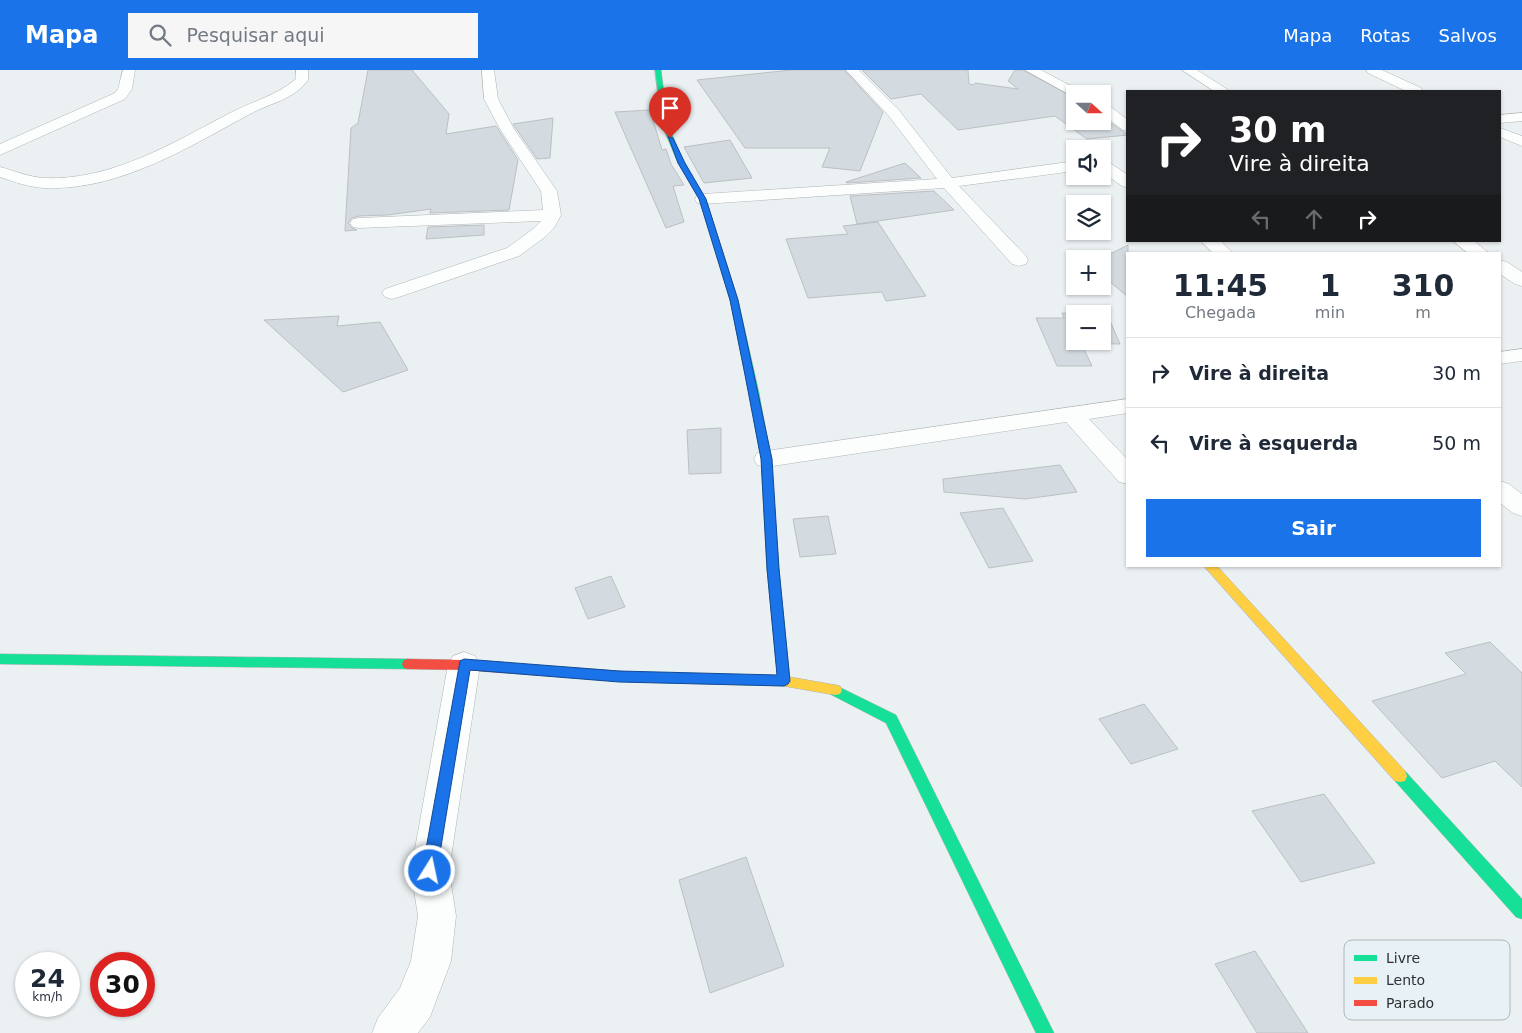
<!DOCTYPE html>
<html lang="pt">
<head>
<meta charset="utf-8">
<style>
  body { margin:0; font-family:"DejaVu Sans",sans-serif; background:#f6f6f7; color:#1f2937; height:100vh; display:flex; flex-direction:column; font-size:19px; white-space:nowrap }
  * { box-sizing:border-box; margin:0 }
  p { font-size:16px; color:#747a83 }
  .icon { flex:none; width:28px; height:28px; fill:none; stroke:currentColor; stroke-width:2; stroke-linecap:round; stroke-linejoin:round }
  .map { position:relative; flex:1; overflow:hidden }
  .panel { position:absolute; left:1126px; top:182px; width:375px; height:315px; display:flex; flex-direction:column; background:#fff; border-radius:0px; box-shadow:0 1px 4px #0004 }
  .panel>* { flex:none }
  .banner { position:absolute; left:1126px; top:20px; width:375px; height:152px; border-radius:0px; box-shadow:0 1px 4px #0004; background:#202124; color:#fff; overflow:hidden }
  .needle { width:32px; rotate:111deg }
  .controls { position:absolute; left:1066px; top:15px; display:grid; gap:10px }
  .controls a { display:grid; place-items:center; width:45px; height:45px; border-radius:0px; background:#fff; box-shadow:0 1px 4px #0004; font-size:25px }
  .speed { position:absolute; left:15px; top:882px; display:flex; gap:10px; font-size:25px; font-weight:700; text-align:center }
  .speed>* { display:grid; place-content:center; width:65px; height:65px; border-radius:50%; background:#fff; box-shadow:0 1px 4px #0004; line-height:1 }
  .speed small { font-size:12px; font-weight:400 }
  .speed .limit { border:8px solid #d22; background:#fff; color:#111 }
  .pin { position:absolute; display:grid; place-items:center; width:42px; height:42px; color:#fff; margin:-51px -21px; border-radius:50% 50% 50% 0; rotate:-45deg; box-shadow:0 0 5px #0007 }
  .pin .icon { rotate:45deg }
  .me { position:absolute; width:55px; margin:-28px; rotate:10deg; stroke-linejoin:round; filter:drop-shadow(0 0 4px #0008) }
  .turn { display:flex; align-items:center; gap:18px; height:105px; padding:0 20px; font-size:22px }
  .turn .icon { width:65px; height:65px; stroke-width:2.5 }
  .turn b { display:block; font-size:35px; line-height:42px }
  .lanes { display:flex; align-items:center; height:48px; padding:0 20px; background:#0003; justify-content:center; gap:25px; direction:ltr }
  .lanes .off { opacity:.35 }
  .eta { display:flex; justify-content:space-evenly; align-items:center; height:85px; text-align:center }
  .eta b { font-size:30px; font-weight:700; line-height:35px }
  .cta { display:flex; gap:10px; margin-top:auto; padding:10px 20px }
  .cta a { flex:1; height:58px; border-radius:0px; background:#1a73e8; color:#fff; font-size:20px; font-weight:700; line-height:58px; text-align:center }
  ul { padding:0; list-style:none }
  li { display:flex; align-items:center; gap:15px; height:70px; padding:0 20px; border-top:1px solid #e0e1e3 }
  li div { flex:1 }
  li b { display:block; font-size:19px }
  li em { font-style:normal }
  header { display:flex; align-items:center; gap:30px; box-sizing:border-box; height:70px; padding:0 25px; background:#1a73e8; color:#fff }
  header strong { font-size:24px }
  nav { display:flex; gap:28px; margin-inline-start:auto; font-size:18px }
  .search { width:350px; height:45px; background:#f6f6f7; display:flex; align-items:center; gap:12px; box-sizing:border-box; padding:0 18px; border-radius:0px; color:#747a83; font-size:19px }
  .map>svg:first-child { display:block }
</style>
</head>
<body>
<header>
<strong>Mapa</strong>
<div class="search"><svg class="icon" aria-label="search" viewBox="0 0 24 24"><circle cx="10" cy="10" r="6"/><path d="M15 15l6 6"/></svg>Pesquisar aqui</div>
<nav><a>Mapa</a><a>Rotas</a><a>Salvos</a></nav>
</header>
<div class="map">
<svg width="1522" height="963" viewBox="0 0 1522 963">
  <rect width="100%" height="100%" fill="#ebf0f2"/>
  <path fill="#d3dae0" stroke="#bdc0c2" d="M 368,0 L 412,0 L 449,44 L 446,64 L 496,56 L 518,90 L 509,140 L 430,143 L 431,139 L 388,145 L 359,146 L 352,148 L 348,153 L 352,158 L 357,160 L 345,161 L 351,58 L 358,53 Z
    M 791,0 L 844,0 L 883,42 L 860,101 L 822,97 L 830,78 L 745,78 L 697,10 Z
    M 862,0 L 968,0 L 969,14 L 973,15 L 975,13 L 1018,19 L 1008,11 L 1015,0 L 1023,0 L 1075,28 L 1075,51 L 1102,51 L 1102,47 L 1128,65 L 1087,69 L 1055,46 L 958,60 L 921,24 L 891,29 Z
    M 650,40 L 662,80 L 666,79 L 671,94 L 684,115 L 673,116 L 684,152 L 666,158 L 615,42 Z
    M 553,48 L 550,88 L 537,89 L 513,54 Z
    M 730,70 L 752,108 L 704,113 L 684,77 Z
    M 905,93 L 921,108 L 847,113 L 846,112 Z
    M 934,121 L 954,140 L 857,154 L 850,126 Z
    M 878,152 L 926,226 L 886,231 L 882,222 L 808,228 L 786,169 L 848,164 L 843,156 Z
    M 484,155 L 484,165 L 426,169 L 428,157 Z
    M 1128,175 L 1128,227 L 1102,205 L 1102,189 L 1100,189 Z
    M 1062,243 L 1085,244 L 1075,244 L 1075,271 L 1102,271 L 1102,244 L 1107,244 L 1120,274 L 1081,273 L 1092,296 L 1057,296 L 1036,248 L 1064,248 Z
    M 339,246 L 337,256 L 380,252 L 408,300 L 343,322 L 264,250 Z
    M 721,358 L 721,403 L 689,404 L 687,360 Z
    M 1060,395 L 1077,422 L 1025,429 L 944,422 L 943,409 Z
    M 1003,438 L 1033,491 L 989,498 L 960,443 Z
    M 828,446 L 836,484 L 800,487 L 793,449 Z
    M 611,506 L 625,537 L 588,549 L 575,518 Z
    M 1490,572 L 1522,603 L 1522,717 L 1495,691 L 1442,708 L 1372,631 L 1466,604 L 1445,583 Z
    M 1144,634 L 1178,679 L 1131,694 L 1099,649 Z
    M 1324,724 L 1375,793 L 1301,812 L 1252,741 Z
    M 746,787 L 784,896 L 710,923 L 679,810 Z
    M 1255,881 L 1308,963 L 1257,963 L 1215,894 Z"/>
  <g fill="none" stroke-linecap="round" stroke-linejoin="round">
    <defs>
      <path id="street" d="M 123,0 L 135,0 L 132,19 L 125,29 L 0,85 L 0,74 L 115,23 L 118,19 Z
        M 296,0 L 308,0 L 308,10 C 294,30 270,33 250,44 C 187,78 119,121 44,118 C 29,117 14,112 0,107 L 0,97 C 15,101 29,107 44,108 C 112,111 174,72 232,42 C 254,31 277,25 296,9 Z
        M 482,0 L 494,0 L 498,29 L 514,59 L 557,121 L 561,145 L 554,158 L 545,167 L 519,186 L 399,227 L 392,229 L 385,227 L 382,223 L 385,219 L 507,178 L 533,159 L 541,151 L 359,158 L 353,157 L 350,153 L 353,149 L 359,148 L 543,140 L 541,121 L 500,59 L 484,29 Z
        M 846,0 L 859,0 L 898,39 L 952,108 L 1075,91 L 1075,101 L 959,116 L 1026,186 L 1028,190 L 1026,194 L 1019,196 L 1012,194 L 944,118 L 703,134 L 697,133 L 695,129 L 697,125 L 703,124 L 937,109 L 888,45 Z
        M 1025,0 L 1041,0 L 1086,24 L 1075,24 L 1074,27 Z
        M 1182,0 L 1197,0 L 1230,21 L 1214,21 Z
        M 1366,0 L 1382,0 L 1421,18 L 1423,21 L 1406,21 L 1368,3 Z
        M 1102,33 L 1107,34 L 1128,50 L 1128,61 L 1123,60 L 1102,44 Z
        M 1522,43 L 1522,51 L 1500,53 L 1500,45 Z
        M 1500,58 L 1522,66 L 1522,76 L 1500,67 Z
        M 1102,89 L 1107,91 L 1128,105 L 1128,118 L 1122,116 L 1102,102 Z
        M 1201,171 L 1221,171 L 1234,184 L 1214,184 Z
        M 1453,171 L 1474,171 L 1490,184 L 1469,184 Z
        M 1500,190 L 1507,192 L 1522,202 L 1522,216 L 1515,214 L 1500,204 Z
        M 1522,279 L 1522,291 L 1500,294 L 1500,282 Z
        M 1128,329 L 1128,343 L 1089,349 L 1128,390 L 1128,414 L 1119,412 L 1066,352 L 766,397 L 757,395 L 754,389 L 757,383 L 766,381 Z
        M 1500,411 L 1509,414 L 1522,424 L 1522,446 L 1513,443 L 1500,433 Z
        M 464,582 L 475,586 L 480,595 L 449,801 L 456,846 L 451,891 L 430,947 L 418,963 L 372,963 L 378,948 L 400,918 L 411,891 L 418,846 L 411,801 L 448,595 L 453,586 Z"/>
      <path id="fast" d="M 655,0 L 661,0 L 668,55 L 684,93 L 706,129 L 738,230 L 759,323 L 771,389 L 779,499 L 790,611 L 789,615 L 784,616 L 779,615 L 778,611 L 767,499 L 761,389 L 749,323 L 730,230 L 700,129 L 678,93 L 662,55 Z
        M 0,584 L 408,589 L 412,590 L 414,594 L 412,598 L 408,599 L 0,594 Z
        M 835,615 L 896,645 L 1054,963 L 1036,963 L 886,653 L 830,624 L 828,620 L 830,616 Z
        M 1400,700 L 1405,701 L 1522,829 L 1522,849 L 1516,847 L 1395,711 L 1393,706 L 1395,701 Z"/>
      <path id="slow" d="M 1204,496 L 1217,496 L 1405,701 L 1407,706 L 1405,711 L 1400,712 L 1395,711 Z
        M 632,602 L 784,606 L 835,615 L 840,616 L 842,620 L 840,624 L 835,625 L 784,616 L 632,612 L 627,611 L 626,607 L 627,603 Z"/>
      <path id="jam" d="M 408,589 L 464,590 L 632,602 L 637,603 L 638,607 L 637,611 L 632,612 L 464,600 L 408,599 L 404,598 L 402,594 L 404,590 Z"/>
    </defs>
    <use href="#street" stroke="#b0b4b5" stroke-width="1"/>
    <use href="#fast" stroke="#b0b4b5" stroke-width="1"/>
    <use href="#slow" stroke="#b0b4b5" stroke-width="1"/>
    <use href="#jam" stroke="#b0b4b5" stroke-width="1"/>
    <use href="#street" fill="#fcfdfd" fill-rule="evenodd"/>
    <use href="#fast" fill="#16e098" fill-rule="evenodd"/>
    <use href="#slow" fill="#ffcf43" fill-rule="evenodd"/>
    <use href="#jam" fill="#f24e42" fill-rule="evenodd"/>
  </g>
  <path fill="#1a73e8" stroke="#114b97" d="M 668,66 L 673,68 L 685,93 L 706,129 L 738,230 L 754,305 L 772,389 L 779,499 L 790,611 L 788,614 L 784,616 L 619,612 L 470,600 L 437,801 L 435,806 L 430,808 L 424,806 L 422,801 L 460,591 L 464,589 L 619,601 L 777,605 L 767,499 L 761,389 L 745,305 L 730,230 L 699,129 L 678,93 Z"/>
  <rect x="1344" y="870" width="166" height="80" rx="8" fill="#e8f1f5" stroke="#b0b7bb" stroke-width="1"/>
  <rect x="1354" y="885" width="23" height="6" fill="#16e098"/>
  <rect x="1354" y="907" width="23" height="7" fill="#ffcf43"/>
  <rect x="1354" y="930" width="23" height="6" fill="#f24e42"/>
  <g font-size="14" fill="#2e3133">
    <text x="1386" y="893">Livre</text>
    <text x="1386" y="915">Lento</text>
    <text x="1386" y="938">Parado</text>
  </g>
</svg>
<div class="controls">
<a><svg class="needle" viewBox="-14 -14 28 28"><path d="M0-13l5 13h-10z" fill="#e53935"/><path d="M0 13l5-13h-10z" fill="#747a83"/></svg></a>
<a><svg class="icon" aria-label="sound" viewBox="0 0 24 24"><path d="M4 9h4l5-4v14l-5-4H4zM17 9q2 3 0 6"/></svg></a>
<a><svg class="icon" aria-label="layers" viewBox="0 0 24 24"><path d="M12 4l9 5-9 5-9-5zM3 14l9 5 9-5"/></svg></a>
<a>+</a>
<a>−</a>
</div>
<div class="speed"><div>24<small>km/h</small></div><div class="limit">30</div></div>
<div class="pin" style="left:670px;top:68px;background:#d93025"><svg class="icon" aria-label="arrive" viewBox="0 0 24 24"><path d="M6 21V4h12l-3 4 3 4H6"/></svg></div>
<svg class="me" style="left:430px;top:801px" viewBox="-20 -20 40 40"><circle r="17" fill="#1a73e8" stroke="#fff" stroke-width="3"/><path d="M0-11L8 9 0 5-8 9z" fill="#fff"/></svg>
<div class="banner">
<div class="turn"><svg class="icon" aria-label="right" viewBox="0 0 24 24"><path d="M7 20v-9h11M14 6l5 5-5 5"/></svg><div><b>30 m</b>Vire à direita</div></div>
<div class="lanes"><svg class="icon off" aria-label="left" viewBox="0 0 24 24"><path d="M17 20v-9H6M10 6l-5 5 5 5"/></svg><svg class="icon off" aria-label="ahead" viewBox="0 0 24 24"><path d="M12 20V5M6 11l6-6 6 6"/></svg><svg class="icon" aria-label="right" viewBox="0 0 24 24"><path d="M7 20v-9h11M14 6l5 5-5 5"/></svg></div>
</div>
<section class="panel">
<div class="eta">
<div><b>11:45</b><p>Chegada</p></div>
<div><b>1</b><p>min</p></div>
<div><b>310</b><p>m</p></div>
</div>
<ul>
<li><svg class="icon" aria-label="right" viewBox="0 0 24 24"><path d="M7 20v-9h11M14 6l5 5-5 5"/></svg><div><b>Vire à direita</b></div><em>30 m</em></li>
<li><svg class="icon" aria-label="left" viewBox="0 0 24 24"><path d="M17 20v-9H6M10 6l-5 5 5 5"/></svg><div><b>Vire à esquerda</b></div><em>50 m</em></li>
</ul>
<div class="cta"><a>Sair</a></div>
</section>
</div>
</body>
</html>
